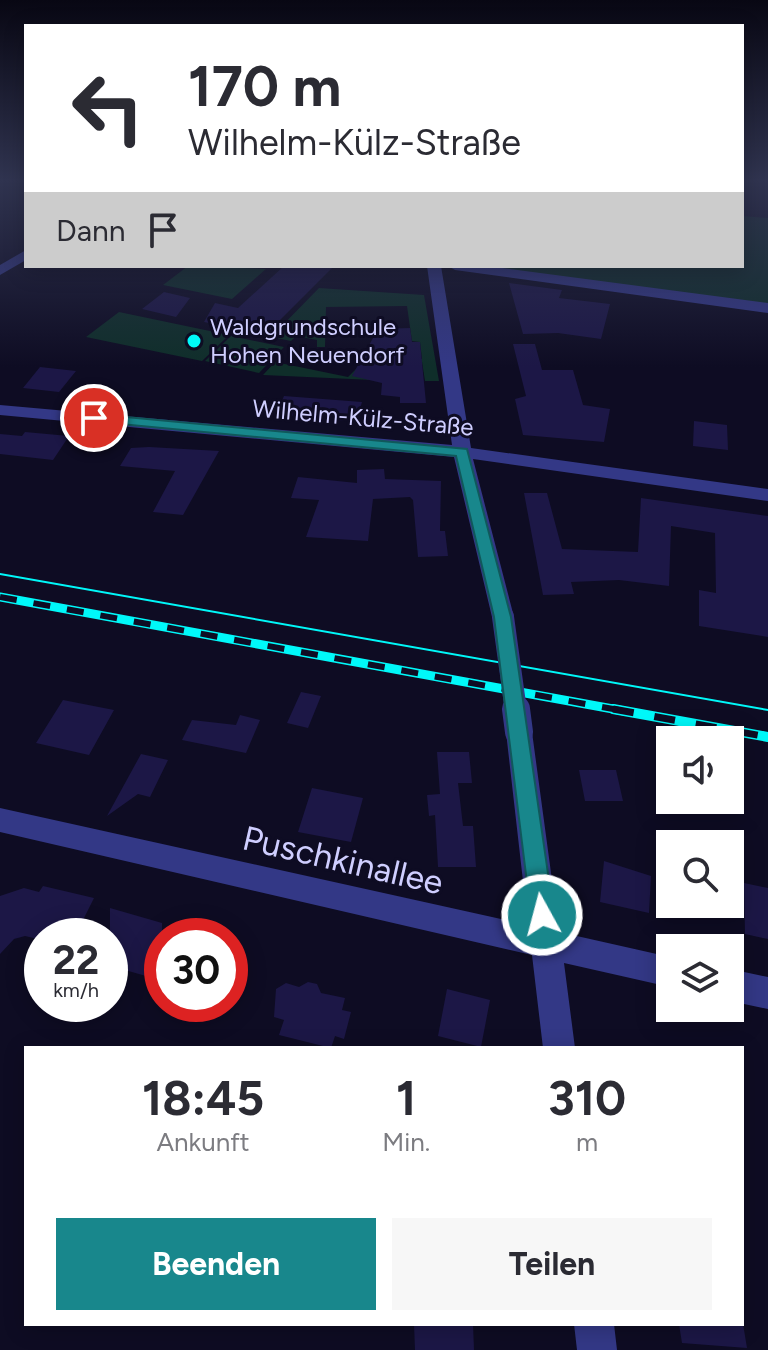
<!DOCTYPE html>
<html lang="de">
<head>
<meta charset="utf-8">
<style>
  body { margin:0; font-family:Figtree,sans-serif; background:#f7f7f7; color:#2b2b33; height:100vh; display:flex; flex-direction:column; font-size:30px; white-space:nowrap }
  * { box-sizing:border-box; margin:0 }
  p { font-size:26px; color:#7c7c81 }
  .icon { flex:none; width:44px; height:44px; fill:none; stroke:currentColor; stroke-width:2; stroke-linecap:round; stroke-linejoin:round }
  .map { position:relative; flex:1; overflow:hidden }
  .panel { position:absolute; left:24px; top:1046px; width:720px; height:280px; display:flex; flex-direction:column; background:#fff; border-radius:0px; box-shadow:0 4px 20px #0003 }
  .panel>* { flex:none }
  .guide { position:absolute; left:24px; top:24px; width:720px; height:244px; border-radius:0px; box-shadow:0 4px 20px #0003; background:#fff; color:#2b2b33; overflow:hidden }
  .buttons { position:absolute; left:656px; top:726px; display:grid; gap:16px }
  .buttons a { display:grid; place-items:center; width:88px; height:88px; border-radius:0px; background:#fff; box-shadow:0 4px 20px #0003; font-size:40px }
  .speed { position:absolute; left:24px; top:918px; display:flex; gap:16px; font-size:40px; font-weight:700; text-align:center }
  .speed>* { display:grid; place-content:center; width:104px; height:104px; border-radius:50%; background:#fff; box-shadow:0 4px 20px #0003; line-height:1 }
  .speed small { font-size:20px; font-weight:400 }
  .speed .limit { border:12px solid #d22; background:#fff; color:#111 }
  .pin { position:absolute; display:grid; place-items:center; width:68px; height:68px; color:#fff; margin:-34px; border:4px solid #fff; border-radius:50%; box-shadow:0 2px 8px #0007 }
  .me { position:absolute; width:88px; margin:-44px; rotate:353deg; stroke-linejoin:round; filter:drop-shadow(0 0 6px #0008) }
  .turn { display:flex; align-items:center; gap:28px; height:168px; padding:0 32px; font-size:36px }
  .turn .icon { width:104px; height:104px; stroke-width:2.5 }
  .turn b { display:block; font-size:56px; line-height:68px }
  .then { display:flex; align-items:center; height:76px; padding:0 32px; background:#0003; gap:16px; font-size:30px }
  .eta { display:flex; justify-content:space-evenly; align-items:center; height:136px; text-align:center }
  .eta b { font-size:48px; font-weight:700; line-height:56px }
  .action { display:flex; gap:16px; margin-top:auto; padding:16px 32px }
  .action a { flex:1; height:92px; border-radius:0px; background:#18878c; color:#fff; font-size:32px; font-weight:700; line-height:92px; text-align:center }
  .action a+a { background:#f7f7f7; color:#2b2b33 }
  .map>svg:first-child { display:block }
</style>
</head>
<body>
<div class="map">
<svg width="768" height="1350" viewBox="0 0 768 1350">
  <rect width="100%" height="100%" fill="#0e0c23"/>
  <path fill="#0f2e2a" d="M 742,216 L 768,218 L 768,308 L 460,266 L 742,266 Z
    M 188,266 L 266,269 L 232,299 L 163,285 Z
    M 319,288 L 424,295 L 439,381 L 425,381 L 422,362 L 390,362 L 422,359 L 420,342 L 412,341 L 407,306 L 326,307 L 325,347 L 317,347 L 317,340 L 296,336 L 291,341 L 271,337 Z
    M 119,312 L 229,335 L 202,361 L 86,337 Z
    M 231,336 L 284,347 L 259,373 L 205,361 Z
    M 275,362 L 348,377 L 357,368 L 373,380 L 263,375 Z"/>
  <path fill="#1c1746" d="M 284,266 L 334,266 L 266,334 L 204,322 L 215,303 L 238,308 Z
    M 509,283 L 562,290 L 559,298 L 610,304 L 601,339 L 558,333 L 523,334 Z
    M 164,292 L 190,298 L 176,317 L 142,309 Z
    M 410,328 L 412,342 L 420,342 L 426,403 L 400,403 L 400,397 L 381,395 L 382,383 L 352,376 L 378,329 Z
    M 513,344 L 535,344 L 542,370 L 573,370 L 583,405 L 610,409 L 604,442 L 523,435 L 515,399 L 526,396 Z
    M 40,367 L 76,371 L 59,392 L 23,388 Z
    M 284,396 L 362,402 L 356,422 L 276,414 Z
    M 694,421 L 727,425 L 728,450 L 693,446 Z
    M 25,432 L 69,436 L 53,460 L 0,454 L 0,434 L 22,436 Z
    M 149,447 L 219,451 L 183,515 L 153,512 L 175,471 L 120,466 L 131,448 Z
    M 384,469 L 385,479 L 441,481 L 440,531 L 445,531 L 448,556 L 418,557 L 413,500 L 410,497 L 373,499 L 368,541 L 306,537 L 319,500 L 291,498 L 298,477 L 357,483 L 357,470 Z
    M 524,493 L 547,493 L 562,549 L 638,552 L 641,498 L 768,516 L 768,637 L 699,626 L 699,590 L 716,593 L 715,533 L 671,526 L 669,586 L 619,580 L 571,582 L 574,594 L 543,595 Z
    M 301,692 L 321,696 L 308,728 L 287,723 Z
    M 63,700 L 114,710 L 89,755 L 36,743 Z
    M 240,715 L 260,720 L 246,753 L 182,740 L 192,720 L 236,725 Z
    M 437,752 L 469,752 L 472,783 L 458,783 L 463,826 L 473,826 L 476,867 L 438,867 L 435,815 L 429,816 L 427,795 L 440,794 Z
    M 141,754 L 168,760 L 150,797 L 138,794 L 107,816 Z
    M 579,770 L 616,770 L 623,801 L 585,801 Z
    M 312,788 L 363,798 L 351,842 L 298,832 Z
    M 604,861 L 651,876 L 649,913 L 600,902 Z
    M 744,883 L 768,888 L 768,939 L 745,934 Z
    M 43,886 L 94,898 L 75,936 L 42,936 L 42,940 L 25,936 L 14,939 L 0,954 L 0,896 L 24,888 L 39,892 Z
    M 110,908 L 162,923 L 162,939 L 146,976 L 125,970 L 110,1002 Z
    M 308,982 L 317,984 L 321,993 L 345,998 L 342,1010 L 351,1012 L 344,1039 L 335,1036 L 331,1048 L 279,1035 L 284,1020 L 274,1017 L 276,989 L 286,983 L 299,987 Z
    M 447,989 L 490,1000 L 481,1047 L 438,1036 Z
    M 414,1324 L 473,1324 L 474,1350 L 415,1350 Z
    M 679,1324 L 743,1324 L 747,1348 L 682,1343 Z"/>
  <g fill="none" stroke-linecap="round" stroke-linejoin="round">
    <path fill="#333886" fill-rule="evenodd" d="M 26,250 L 26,260 L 0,275 L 0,265 Z
      M 427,266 L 441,266 L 471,448 L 768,489 L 768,501 L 473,459 L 514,617 L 503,625 L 492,617 L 454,457 L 0,415 L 0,405 L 452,445 Z
      M 448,266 L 487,266 L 768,303 L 768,313 L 455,270 Z
      M 519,722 L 528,725 L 532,732 L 559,932 L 670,957 L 670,987 L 564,963 L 575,1048 L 543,1048 L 532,955 L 0,832 L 0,808 L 528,925 L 506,732 L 510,725 Z
      M 730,969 L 768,977 L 768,1009 L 730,1001 Z
      M 574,1324 L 614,1324 L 617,1350 L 577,1350 Z"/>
    <path stroke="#00f8f9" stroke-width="2" d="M 0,574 L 768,710"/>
    <defs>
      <path id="rail-far1" d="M 0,597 L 624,711"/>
      <path id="rail" d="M 613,709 L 768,737"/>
    </defs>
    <use href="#rail-far1" stroke="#00f8f9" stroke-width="9"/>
    <use href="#rail" stroke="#00f8f9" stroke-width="10"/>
    <use href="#rail-far1" stroke="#0e0c23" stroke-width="6" stroke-dasharray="17" stroke-linecap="butt"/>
    <use href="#rail" stroke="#0e0c23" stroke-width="7" stroke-dasharray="21" stroke-linecap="butt"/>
    <path stroke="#333886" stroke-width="22" d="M 503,617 L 516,711"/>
    <path stroke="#333886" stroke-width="28" d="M 516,709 L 519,732"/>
  </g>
  <linearGradient id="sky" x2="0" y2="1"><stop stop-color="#080713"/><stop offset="0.49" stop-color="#303450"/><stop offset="1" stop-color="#303450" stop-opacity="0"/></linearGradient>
  <rect width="768" height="367" fill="url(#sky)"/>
  <path fill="#18878c" stroke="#10585b" stroke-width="2" d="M 94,414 L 467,449 L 511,617 L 554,915 L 550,922 L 542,925 L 534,922 L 531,915 L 494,617 L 456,456 L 89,421 L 87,418 Z"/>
  <circle fill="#00f8f9" stroke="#0e0c23" stroke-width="3" cx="194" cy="341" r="8"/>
  <g text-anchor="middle" stroke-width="6" stroke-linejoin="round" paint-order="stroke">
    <g font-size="24" fill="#cfceff" stroke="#0e0c23" text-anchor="start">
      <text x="210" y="335">Waldgrundschule<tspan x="210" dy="28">Hohen Neuendorf</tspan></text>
    </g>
    <g font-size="24" fill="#cfceff" stroke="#0e0c23">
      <text transform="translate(363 418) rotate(5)" y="8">Wilhelm-Külz-Straße</text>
    </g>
    <g font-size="34" fill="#cfceff" stroke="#0e0c23">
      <text transform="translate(343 860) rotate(13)" y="12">Puschkinallee</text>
    </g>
  </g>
</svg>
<div class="buttons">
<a><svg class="icon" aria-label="sound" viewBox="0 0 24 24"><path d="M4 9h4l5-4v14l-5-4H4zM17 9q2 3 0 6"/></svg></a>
<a><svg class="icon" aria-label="search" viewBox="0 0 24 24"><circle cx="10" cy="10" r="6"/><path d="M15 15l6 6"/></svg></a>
<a><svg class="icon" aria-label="layers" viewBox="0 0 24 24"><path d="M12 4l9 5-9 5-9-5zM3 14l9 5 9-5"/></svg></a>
</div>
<div class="speed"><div>22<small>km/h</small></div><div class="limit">30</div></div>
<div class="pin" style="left:94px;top:418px;background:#d93025"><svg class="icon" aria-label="arrive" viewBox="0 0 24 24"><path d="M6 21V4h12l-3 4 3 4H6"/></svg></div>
<svg class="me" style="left:542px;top:915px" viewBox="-20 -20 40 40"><circle r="17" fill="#18878c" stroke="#fff" stroke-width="3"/><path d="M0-11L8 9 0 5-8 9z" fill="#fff"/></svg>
<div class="guide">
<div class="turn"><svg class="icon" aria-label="left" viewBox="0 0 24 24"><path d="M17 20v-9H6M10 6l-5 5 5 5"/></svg><div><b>170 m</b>Wilhelm-Külz-Straße</div></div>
<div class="then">Dann<svg class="icon" aria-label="arrive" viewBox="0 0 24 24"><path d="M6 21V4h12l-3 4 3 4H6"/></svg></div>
</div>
<section class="panel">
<div class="eta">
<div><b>18:45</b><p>Ankunft</p></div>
<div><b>1</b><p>Min.</p></div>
<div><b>310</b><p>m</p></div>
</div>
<div class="action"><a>Beenden</a><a>Teilen</a></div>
</section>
</div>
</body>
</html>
